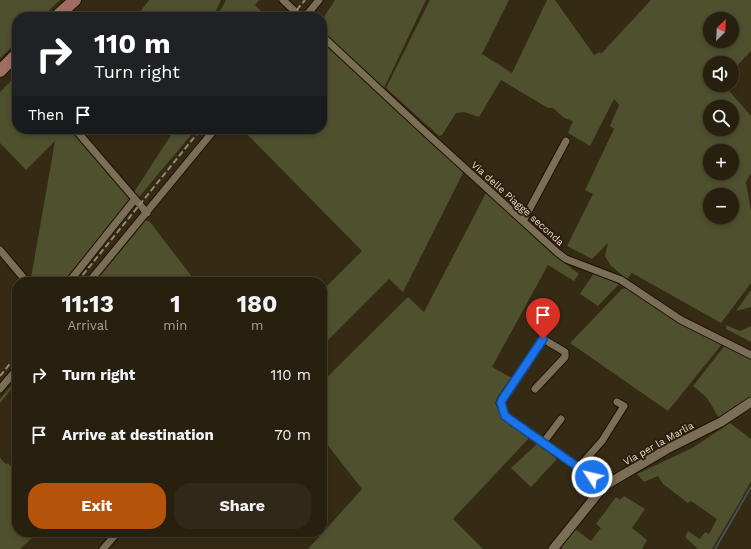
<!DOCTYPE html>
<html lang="en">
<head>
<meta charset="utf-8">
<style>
  body { margin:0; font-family:"Work Sans",sans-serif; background:#302818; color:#f1f3f6; height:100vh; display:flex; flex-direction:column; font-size:15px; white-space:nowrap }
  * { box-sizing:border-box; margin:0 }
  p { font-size:13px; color:#a5a39e }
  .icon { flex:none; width:22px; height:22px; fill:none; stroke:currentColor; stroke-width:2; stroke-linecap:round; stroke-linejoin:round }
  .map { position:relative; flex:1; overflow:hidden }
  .sheet { position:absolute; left:12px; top:277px; width:315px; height:260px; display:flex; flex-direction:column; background:#28200f; border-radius:16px; box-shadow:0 2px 6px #0003,0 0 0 1px #443e2f }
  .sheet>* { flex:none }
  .banner { position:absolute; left:12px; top:12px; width:315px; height:122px; border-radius:16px; box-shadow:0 2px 6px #0003,0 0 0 1px #443e2f; background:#202124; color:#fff; overflow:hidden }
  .needle { width:26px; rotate:24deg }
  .tools { position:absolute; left:703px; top:12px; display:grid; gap:8px }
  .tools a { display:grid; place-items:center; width:36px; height:36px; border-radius:50%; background:#28200f; box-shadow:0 2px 6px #0003,0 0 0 1px #443e2f; font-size:20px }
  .pin { position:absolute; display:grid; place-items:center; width:34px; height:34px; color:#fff; margin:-41px -17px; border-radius:50% 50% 50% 0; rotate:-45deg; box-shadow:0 0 4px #0007 }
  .pin .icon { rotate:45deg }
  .me { position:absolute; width:44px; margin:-22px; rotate:305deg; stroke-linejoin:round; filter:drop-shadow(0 0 3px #0008) }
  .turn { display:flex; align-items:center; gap:14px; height:84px; padding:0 16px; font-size:18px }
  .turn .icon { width:52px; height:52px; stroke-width:2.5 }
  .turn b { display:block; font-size:28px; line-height:34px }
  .then { display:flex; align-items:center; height:38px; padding:0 16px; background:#0003; gap:8px; font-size:15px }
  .eta { display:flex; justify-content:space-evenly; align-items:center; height:68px; text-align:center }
  .eta b { font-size:24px; font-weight:700; line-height:28px }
  .primary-button { display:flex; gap:8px; margin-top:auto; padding:8px 16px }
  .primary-button a { flex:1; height:46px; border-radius:16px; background:#b45309; color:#fff; font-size:16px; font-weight:700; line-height:46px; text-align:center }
  .primary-button a+a { background:#302818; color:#f1f3f6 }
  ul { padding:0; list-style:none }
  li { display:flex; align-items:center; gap:12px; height:60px; padding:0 16px }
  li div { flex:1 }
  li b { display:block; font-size:15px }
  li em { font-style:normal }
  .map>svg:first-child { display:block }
</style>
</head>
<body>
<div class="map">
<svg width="751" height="549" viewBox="0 0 751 549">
  <rect width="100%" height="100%" fill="#352a14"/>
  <path fill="#4e502e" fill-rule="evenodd" d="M 0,0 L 60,0 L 42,17 L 17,17 L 17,42 L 0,58 Z
    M 149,0 L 221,0 L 213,17 L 136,17 Z
    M 226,0 L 259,0 L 255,5 L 265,15 L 264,17 L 247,17 L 242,14 L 240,17 L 217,17 Z
    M 335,0 L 426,0 L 384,88 L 322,32 L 322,20 Z
    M 430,0 L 509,0 L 482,54 L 512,73 L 547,0 L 555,0 L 594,55 L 600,52 L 601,54 L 651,0 L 751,0 L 751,51 L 732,71 L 732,63 L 710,63 L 710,85 L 724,85 L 751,116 L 751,173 L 746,182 L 751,211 L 751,283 L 721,323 L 632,273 L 627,279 L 611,266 L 605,256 L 608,243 L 592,259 L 567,246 L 593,194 L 585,190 L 614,129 L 610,126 L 619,105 L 614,99 L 590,146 L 568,133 L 573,121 L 564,118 L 553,108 L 548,108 L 501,80 L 479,117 L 464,112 L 456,113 L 442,135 L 439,136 L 386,88 ZM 710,19 L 732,19 L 732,41 L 710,41 ZM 710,107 L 732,107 L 732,129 L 710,129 ZM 710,151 L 732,151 L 732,173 L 710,173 ZM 710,195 L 732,195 L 732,217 L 710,217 Z
    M 322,41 L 464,171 L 403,292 L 389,279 L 326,342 L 322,337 L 322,291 L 362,251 L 242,129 L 322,129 Z
    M 17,75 L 17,129 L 72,129 L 132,198 L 63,282 L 34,282 L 31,278 L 55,141 L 26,170 L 0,143 L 0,92 Z
    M 175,129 L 196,129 L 139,197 L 134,192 Z
    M 486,193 L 553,254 L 579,274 L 574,281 L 548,265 L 492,367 L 512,378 L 495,403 C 502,421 514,427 530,437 L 453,519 L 483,549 L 308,549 L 362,489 L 322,438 L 322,382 L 408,297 L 424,312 Z
    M 146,220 L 150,222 L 196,282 L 135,282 L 132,277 L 101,281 L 100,276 Z
    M 594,273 L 619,284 L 598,306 L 580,294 Z
    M 627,288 L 682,325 L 722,344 L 668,411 L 570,343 L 622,289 Z
    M 751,290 L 751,307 L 736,311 Z
    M 726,325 L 740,331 L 751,326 L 751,342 L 726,329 Z
    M 726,344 L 751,356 L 751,398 L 719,418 L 707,398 L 693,386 Z
    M 17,379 L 17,382 L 0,403 L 0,399 Z
    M 730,423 L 751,439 L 751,481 L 742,498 L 712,549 L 698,549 L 685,537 L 688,531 L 700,539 L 705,532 L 709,534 L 717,519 L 691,501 L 688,503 L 663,484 L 658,476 L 644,482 L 637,474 L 692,448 Z
    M 537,444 L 557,459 L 531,487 L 511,468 Z
    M 0,458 L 6,464 L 8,463 L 17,473 L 17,532 L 39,532 L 20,549 L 0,549 Z
    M 624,496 L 645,509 L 632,528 L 647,540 L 642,549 L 563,549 L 559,546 L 574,528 L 591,541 L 601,528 L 596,524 L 616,497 L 620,500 Z"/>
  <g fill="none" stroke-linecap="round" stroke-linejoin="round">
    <path stroke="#454f55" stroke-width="2" d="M 715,549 L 751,487"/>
    <defs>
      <path id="minor" d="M 283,0 L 301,17
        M 305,17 L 319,0
        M 322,36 L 423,130 L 558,253 L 566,259 L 621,280 L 681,320 L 751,355
        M 75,129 L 147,213
        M 523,221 L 566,141
        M 0,250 L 27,282
        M 69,282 L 135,199
        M 89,282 L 215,129
        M 0,389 L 17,369
        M 535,389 L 565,357 L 565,352 L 543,339 L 501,400 L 501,403 L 505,416 L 604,486
        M 543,443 L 561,419
        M 578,468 L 602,441 L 624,406 L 617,402
        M 103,549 L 118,532"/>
      <path id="tertiary" d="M 553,549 L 604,486 L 667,449 L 721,422 L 751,402"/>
      <path id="primary" d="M 56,17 L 75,0
        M 0,71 L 17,54"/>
    </defs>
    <use href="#minor" stroke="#1d1200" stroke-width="9"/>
    <use href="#tertiary" stroke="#1d1200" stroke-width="11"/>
    <use href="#primary" stroke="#1d1200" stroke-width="14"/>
    <use href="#minor" stroke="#7b6e56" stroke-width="7"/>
    <use href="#tertiary" stroke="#7b6e56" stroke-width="9"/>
    <use href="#primary" stroke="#a06d63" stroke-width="12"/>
    <path stroke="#918877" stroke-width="2" stroke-dasharray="6 3" stroke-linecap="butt" d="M 291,17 L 305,0
      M 77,282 L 201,129
      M 0,376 L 17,355"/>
  </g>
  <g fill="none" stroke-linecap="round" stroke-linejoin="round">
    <defs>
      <path id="route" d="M 543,339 L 502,400 L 501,403 L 505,416 L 592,477"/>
    </defs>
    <use href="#route" stroke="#114b97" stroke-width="10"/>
    <use href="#route" stroke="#1a73e8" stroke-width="7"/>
  </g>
  <g text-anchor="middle" stroke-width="4" stroke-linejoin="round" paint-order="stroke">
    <g font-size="10" fill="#e4ddd0" stroke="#2b200a">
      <text transform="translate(518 203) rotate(42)" y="4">Via delle Piagge seconda</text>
      <text transform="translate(658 443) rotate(-29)" y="4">Via per la Marlia</text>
    </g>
  </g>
</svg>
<div class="tools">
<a><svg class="needle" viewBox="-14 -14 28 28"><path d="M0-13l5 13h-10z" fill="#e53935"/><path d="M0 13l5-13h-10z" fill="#a5a39e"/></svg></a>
<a><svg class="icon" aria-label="sound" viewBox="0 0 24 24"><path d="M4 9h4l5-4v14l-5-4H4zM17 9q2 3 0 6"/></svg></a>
<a><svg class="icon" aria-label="search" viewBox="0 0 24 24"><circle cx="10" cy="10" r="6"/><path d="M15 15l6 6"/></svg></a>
<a>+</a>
<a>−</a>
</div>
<div class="pin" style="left:543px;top:339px;background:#d93025"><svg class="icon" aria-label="arrive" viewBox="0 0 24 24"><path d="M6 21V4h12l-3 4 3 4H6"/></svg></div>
<svg class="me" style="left:592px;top:477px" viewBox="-20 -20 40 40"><circle r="17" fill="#1a73e8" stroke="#fff" stroke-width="3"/><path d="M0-11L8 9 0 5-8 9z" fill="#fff"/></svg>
<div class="banner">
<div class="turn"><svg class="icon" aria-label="right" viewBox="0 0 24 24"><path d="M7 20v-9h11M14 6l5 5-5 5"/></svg><div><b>110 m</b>Turn right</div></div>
<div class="then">Then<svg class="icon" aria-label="arrive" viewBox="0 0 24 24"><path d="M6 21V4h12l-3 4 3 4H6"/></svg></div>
</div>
<section class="sheet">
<div class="eta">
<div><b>11:13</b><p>Arrival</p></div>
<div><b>1</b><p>min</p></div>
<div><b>180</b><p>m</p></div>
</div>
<ul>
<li><svg class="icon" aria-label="right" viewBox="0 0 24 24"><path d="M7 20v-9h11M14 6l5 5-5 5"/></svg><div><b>Turn right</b></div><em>110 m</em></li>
<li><svg class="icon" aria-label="arrive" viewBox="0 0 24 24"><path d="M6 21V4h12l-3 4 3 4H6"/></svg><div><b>Arrive at destination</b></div><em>70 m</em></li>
</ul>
<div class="primary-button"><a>Exit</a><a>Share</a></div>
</section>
</div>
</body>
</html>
